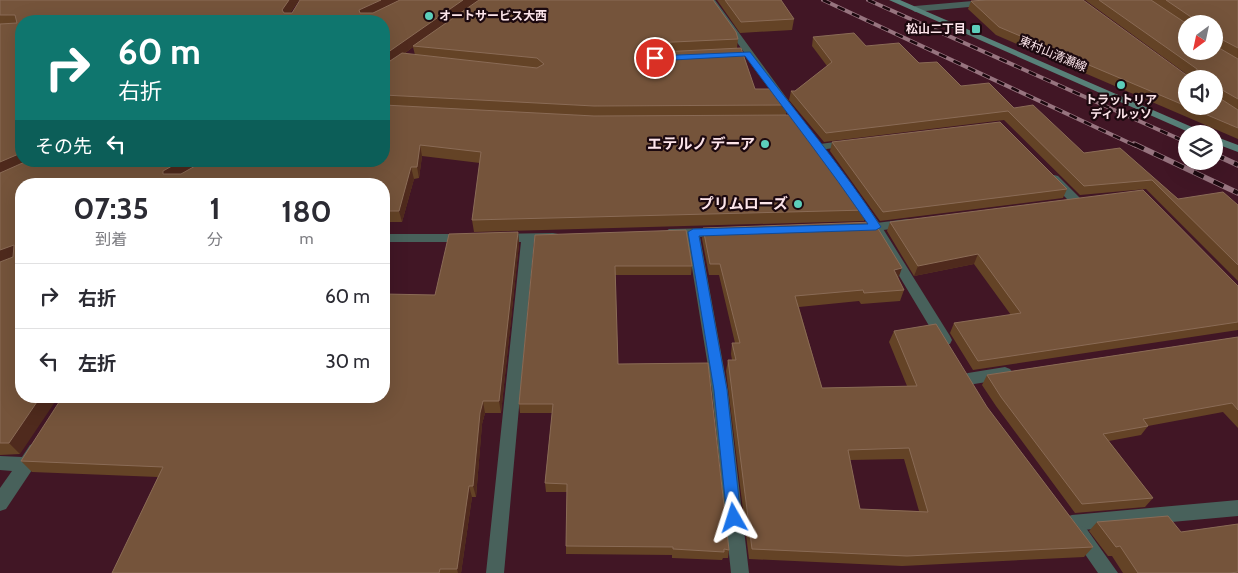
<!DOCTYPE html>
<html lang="ja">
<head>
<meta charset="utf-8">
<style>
  body { margin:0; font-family:Cabin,"Noto Sans JP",sans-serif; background:#f7f7f7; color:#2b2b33; height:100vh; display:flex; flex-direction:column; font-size:19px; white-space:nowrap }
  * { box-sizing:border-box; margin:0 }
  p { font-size:16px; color:#7c7c81 }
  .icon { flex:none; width:28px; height:28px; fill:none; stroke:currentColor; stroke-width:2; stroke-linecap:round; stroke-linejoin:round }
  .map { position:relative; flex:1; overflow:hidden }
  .drawer { position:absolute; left:15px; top:178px; width:375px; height:225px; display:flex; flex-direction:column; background:#fff; border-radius:20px; box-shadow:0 5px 20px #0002 }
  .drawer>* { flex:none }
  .hud { position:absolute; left:15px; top:15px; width:375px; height:152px; border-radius:20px; box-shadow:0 5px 20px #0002; background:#0f766e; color:#fff; overflow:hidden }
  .needle { width:32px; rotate:213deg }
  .fabs { position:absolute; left:1178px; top:15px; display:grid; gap:10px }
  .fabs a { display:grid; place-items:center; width:45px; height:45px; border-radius:50%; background:#fff; box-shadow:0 5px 20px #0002; font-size:25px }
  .pin { position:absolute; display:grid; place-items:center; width:42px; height:42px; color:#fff; margin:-21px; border:2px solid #fff; border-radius:50%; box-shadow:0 1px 5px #0007 }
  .me { position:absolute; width:55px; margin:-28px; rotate:354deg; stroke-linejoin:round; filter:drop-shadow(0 0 4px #0008) }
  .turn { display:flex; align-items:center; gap:18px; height:105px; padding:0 20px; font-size:22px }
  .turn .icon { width:65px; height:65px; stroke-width:2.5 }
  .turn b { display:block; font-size:35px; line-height:42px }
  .then { display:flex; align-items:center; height:48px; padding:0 20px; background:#0003; gap:10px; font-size:19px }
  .eta { display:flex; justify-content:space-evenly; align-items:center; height:85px; text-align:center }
  .eta b { font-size:30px; font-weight:800; line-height:35px }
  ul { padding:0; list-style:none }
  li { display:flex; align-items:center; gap:15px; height:65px; padding:0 20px; border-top:1px solid #e1e1e2 }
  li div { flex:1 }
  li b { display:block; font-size:19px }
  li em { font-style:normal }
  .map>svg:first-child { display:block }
</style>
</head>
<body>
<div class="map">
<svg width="1238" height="573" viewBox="0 0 1238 573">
  <rect width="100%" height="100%" fill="#411625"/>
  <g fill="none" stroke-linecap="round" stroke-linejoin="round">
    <path fill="#48615b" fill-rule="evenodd" d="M 674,54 L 679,57 L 677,59 L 659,61 L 649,82 L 641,82 L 640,80 L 652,56 Z
      M 850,140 L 856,143 L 854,145 L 820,150 L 814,147 L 820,144 Z
      M 1054,175 L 1058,176 L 1081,199 L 1083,202 L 1081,205 L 1073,205 L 1050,182 L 1048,179 Z
      M 908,219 L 912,220 L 914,223 L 912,226 L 876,231 L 870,227 L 876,223 Z
      M 1005,367 L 1010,369 L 1013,373 L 1010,377 L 1005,379 L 968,385 L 963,383 L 960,379 L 963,375 L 968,373 Z
      M 1238,500 L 1238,516 L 1072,531 L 1066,529 L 1063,523 L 1066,517 L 1072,515 Z"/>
    <path fill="#48615b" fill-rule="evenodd" d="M 707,0 L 715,0 L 807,126 L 807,130 L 799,130 Z
      M 984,0 L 1016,0 L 1012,3 L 915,12 L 911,9 L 915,6 Z
      M 855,193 L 859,194 L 880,224 L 950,336 L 952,340 L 950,344 L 940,344 L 871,229 L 849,197 Z
      M 720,228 L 726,232 L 725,235 L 700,237 L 728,391 L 749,573 L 731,573 L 712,391 L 687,237 L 669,237 L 663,233 L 669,229 Z
      M 553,233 L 558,234 L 559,237 L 558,240 L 534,242 L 504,573 L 486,573 L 521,242 L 500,242 L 494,238 L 500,234 Z
      M 384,234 L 466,234 L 472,238 L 466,242 L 384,242 Z
      M 36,443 L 42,445 L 44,450 L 42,455 L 6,509 L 0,511 L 0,488 L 12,471 L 0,470 L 0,456 L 22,457 L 30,445 Z
      M 1080,526 L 1086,528 L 1118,573 L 1098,573 L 1071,534 L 1074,528 Z"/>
    <path fill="#588179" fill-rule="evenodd" d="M 889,0 L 900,0 L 1208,134 L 1193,134 Z
      M 1214,136 L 1238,145 L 1238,152 L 1214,143 Z"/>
    <defs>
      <path id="rail-far1" d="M 823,0 L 1136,146
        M 868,0 L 1186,142"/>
      <path id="rail" d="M 1134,144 L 1238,193
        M 1214,154 L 1238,165"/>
    </defs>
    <use href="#rail-far1" stroke="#97747f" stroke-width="4"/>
    <use href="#rail" stroke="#97747f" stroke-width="5.5"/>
    <use href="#rail-far1" stroke="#1c090f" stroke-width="2.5" stroke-dasharray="8" stroke-linecap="butt"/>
    <use href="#rail" stroke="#1c090f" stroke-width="4" stroke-dasharray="11" stroke-linecap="butt"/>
  </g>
  <path fill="#644326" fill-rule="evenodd" d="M 0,0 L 299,0 L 290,13 L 738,39 L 737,48 L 755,89 L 787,105 L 786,115 L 867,210 L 864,221 L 474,232 L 472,220 L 480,163 L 422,156 L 419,178 L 414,179 L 402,222 L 384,222 L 384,184 L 21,184 L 20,454 L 0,455 ZM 21,21 L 384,21 L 384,161 L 21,161 ZM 413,47 L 415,55 L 404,54 ZM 652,54 L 660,54 L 650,73 L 644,74 L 642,72 Z
    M 717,0 L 781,0 L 794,19 L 792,30 L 740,33 Z
    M 1085,0 L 1238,0 L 1238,139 L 996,35 L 968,9 L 971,1 L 1189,76 ZM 1186,24 L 1214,24 L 1186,51 Z
    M 813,37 L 866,46 L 919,63 L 961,86 L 1014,108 L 1084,153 L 1120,148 L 1178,199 L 1238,205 L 1238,281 L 1146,189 L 1080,195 L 1004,120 L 824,142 L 789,100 L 791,91 L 795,91 L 827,66 L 812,46 Z
    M 832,142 L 1067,189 L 1063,198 L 880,221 L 830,151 Z
    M 890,222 L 1238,286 L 1238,330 L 973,370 L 950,333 L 954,323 L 1011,315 L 974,264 L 914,276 L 887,231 Z
    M 703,228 L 898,279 L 904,290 L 900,301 L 861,304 L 859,301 L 799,307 L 822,388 L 907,386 L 889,342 L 894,331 L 987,407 L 1093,547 L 1084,557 L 902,566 L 749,559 L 726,371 L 728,360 L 732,360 L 731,354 L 732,343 L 735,343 L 719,275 L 709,275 L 702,239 ZM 904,459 L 919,511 L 860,509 L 850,460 Z
    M 518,232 L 519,244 L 501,413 L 485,413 L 482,424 L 476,497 L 472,497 L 461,573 L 112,573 L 158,477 L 32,472 L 21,461 L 435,295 Z
    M 535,235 L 692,266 L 691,275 L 615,275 L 618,364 L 729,550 L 728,558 L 723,558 L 722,560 L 672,558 L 672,555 L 566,554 L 566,546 L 567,492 L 546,492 L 545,483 L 552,413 L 520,413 L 519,404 Z
    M 1238,337 L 1238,428 L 1223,412 L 1148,426 L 1141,435 L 1109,441 L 1153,498 L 1145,507 L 1075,513 L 996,406 L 982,385 L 987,375 Z
    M 1097,522 L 1181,532 L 1238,524 L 1238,573 L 1123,573 L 1112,556 L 1108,556 L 1089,531 Z"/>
  <path fill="#4f2a1d" d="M 289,0 L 299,0 L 285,20 L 282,10 Z
    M 381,0 L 405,0 L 361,21 L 359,10 Z
    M 463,0 L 479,0 L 413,46 L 413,47 L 384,68 L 384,55 Z
    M 652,43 L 652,54 L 638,81 L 638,70 Z
    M 420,145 L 422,156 L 419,178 L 417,167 Z
    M 21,153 L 21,161 L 35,161 L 0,177 L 0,162 Z
    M 181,161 L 207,161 L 169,182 L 163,174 L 163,171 Z
    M 411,167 L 414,179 L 402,222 L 399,211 Z
    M 518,232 L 519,244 L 501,413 L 499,401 Z
    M 14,245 L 21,255 L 0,264 L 0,250 Z
    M 978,254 L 974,264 L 914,276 L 918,266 Z
    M 902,268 L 898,279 L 894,270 Z
    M 41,396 L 59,396 L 20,454 L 9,443 Z
    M 483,401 L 485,413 L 482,424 L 476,497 L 473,486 L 480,413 Z
    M 469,486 L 472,497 L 461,573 L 458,573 L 457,569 Z"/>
  <path fill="#75543b" stroke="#8a6b56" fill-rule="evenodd" d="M 0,0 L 289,0 L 282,10 L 284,13 L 292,13 L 300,0 L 381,0 L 359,10 L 360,13 L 373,13 L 400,0 L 463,0 L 384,55 L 384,21 L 21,21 L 21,153 L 0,162 L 0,24 L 17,23 L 15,15 L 0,15 Z
    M 479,0 L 713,0 L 736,32 L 738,39 L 652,43 L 638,70 L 644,74 L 650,73 L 661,52 L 741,48 L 755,89 L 776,89 L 787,105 L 594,106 L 384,95 L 384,65 L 402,53 L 537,68 L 544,64 L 537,58 L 413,46 Z
    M 725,0 L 781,0 L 794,19 L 741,22 Z
    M 986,0 L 1083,0 L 1185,74 L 1190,76 L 1197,72 L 1197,69 L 1099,0 L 1151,0 L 1187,24 L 1186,24 L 1186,51 L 1214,51 L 1214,24 L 1192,24 L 1191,17 L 1166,0 L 1238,0 L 1238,48 L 1217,37 L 1214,45 L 1238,59 L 1238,99 L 1217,87 L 1218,97 L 1238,110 L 1238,128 L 999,27 L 971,1 ZM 1186,79 L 1214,79 L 1214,106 L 1186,106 Z
    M 854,33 L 866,46 L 899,43 L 919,63 L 937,62 L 961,86 L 989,83 L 1014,108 L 1033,105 L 1084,153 L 1120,148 L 1178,199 L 1223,192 L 1238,205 L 1238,265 L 1152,180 L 1084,186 L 1008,111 L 826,133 L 791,91 L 795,91 L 832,62 L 813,37 Z
    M 384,105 L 594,116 L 795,115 L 817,139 L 867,210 L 472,220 L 481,152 L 420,145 L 417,167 L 411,167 L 399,211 L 384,211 L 384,184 L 21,184 L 21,396 L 41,396 L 9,443 L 0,443 L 0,262 L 13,257 L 14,245 L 0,250 L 0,173 L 27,161 L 181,161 L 163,171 L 163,174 L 181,174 L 204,161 L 384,161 Z
    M 1000,122 L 1067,189 L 883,212 L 832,142 Z
    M 1143,190 L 1238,286 L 1238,322 L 978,361 L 954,323 L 1021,313 L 978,254 L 918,266 L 890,222 Z
    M 874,222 L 902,268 L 894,270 L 904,290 L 864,293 L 863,290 L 795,296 L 822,388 L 917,386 L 894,331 L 936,324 L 987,407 L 1093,547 L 907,556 L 752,549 L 728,360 L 736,360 L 732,343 L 740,343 L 720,264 L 710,264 L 703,228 ZM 909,448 L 928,512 L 860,509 L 848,450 Z
    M 686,230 L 692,266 L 615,266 L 618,364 L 708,363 L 729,550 L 724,549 L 724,552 L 673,549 L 673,547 L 566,546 L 567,484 L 545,483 L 553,404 L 519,404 L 535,235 Z
    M 518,232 L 499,401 L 483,401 L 480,413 L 473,486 L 469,486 L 457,569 L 440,569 L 439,573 L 112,573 L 163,467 L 21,461 L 63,396 L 384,396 L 384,294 L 435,295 L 449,234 Z
    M 1238,337 L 1238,410 L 1232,403 L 1143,419 L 1148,426 L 1103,434 L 1153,498 L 1082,504 L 1001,397 L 987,375 Z
    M 1168,516 L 1181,532 L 1238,524 L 1238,572 L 1230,573 L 1138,573 L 1120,546 L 1116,547 L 1097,522 Z"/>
  <path fill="#1a73e8" stroke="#114b97" d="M 750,52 C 794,110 842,166 881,227 L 876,230 L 699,236 L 727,390 L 741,518 L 739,523 L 734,525 L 729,523 L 727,518 L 714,390 L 688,232 L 693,229 L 868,224 C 829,167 786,112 745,56 L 655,61 L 651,58 L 655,56 Z"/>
  <g fill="#5ccebb" stroke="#1c090f" stroke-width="2">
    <circle cx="429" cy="16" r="5"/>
    <rect x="971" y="24" width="10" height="10" rx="2.5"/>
    <circle cx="1121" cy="85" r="5"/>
    <circle cx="765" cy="144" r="5"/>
    <circle cx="798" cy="204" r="5"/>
  </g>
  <g text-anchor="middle" stroke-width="4.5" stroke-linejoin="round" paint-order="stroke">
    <g font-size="12" font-weight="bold" fill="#fce4ea" stroke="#1c090f" text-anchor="start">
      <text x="439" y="20">オートサービス大西</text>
      <text x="966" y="33" text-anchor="end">松山二丁目</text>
      <text x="1121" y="104" text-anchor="middle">トラットリア<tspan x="1121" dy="14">ディ ルッソ</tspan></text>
    </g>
    <g font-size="12" fill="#fce4ea" stroke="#1c090f">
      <text transform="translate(1053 54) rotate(23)" y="4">東村山清瀬線</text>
    </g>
    <g font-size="15" font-weight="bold" fill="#fce4ea" stroke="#1c090f" text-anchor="end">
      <text x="755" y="149">エテルノ デーア</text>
      <text x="788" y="209">プリムローズ</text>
    </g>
  </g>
</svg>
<div class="fabs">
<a><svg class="needle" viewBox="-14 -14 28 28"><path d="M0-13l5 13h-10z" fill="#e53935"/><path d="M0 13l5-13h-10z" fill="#7c7c81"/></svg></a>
<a><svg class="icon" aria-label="sound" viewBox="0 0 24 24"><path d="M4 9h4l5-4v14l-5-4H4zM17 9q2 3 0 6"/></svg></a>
<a><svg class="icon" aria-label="layers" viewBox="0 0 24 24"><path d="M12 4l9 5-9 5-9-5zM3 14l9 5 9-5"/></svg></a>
</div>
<div class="pin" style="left:655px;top:58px;background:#d93025"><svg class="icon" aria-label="arrive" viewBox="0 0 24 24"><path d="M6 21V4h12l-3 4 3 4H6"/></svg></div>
<svg class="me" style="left:734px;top:518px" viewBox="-20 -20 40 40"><path d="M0-17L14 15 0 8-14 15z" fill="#1a73e8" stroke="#fff" stroke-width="4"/></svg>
<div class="hud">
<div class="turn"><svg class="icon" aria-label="right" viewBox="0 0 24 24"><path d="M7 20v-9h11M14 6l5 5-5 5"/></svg><div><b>60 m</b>右折</div></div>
<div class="then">その先<svg class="icon" aria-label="left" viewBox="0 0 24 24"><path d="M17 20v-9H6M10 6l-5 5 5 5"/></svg></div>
</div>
<section class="drawer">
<div class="eta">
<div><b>07:35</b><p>到着</p></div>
<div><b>1</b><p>分</p></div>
<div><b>180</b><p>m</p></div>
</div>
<ul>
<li><svg class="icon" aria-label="right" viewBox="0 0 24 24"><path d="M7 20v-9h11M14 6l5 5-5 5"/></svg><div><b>右折</b></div><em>60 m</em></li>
<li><svg class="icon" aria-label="left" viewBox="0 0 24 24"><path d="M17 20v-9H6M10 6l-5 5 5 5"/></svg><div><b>左折</b></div><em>30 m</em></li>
</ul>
</section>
</div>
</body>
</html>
